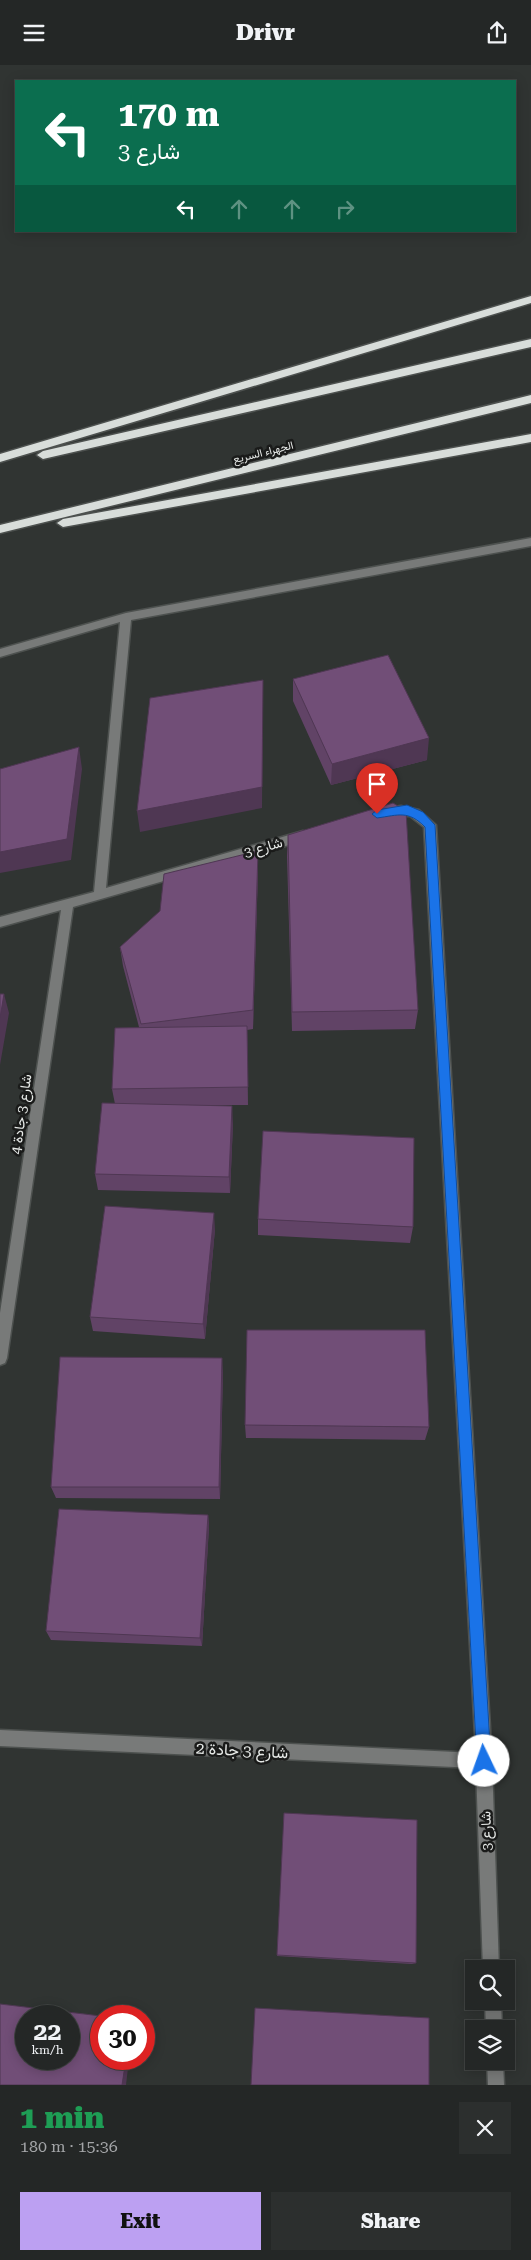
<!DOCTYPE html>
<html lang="en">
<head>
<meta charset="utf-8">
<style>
  body { margin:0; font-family:"Roboto Serif",Vazirmatn,serif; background:#2c2f2e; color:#f1f3f6; height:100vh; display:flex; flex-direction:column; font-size:19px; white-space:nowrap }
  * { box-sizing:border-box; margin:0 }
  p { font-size:16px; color:#a3a5a7 }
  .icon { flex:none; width:28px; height:28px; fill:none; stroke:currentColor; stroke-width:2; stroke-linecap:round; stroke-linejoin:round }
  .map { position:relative; height:2020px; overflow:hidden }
  .sheet { display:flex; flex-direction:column; background:#242726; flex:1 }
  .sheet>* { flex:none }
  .top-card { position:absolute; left:15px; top:15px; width:501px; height:152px; border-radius:0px; box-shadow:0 2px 12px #0003,0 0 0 1px #414443; background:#0b6e4f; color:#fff; overflow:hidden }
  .controls { position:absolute; left:465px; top:1895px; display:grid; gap:10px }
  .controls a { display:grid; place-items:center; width:50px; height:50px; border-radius:0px; background:#242726; box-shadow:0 2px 12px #0003,0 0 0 1px #414443; font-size:25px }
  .speed { position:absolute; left:15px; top:1940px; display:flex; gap:10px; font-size:25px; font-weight:700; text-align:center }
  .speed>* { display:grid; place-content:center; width:65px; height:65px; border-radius:50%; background:#242726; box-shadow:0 2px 12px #0003,0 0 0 1px #414443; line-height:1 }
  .speed small { font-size:12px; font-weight:400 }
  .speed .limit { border:8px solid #d22; background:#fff; color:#111 }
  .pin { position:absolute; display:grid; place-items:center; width:42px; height:42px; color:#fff; margin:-51px -21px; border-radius:50% 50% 50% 0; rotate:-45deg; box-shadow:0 0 5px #0007 }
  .pin .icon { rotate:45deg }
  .me { position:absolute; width:55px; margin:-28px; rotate:357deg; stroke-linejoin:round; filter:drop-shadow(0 0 4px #0008) }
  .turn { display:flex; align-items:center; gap:18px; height:105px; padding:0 20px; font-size:22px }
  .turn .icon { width:65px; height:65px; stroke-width:2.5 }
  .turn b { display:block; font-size:35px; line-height:42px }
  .lanes { display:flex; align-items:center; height:48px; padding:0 20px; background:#0003; justify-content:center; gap:25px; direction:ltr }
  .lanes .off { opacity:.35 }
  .round { display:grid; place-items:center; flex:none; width:52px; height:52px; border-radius:0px; background:#2c2f2e }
  .overview { display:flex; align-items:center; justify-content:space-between; height:85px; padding:0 20px }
  h1 { font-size:30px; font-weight:800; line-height:38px; color:#1e9e55 }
  .action { display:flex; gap:10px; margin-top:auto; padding:10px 20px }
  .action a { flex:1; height:58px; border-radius:0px; background:#bca0f2; color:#111; font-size:20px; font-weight:800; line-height:58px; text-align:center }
  .action a+a { background:#2c2f2e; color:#f1f3f6 }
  header { display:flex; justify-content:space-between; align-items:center; height:65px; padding:0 20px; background:#242726; font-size:22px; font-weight:800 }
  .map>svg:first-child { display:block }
</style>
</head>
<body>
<header><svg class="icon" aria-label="menu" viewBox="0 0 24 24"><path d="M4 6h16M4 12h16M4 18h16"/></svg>Drivr<svg class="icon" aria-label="share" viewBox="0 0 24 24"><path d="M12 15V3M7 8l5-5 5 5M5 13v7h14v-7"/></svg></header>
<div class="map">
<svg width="531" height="2020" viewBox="0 0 531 2020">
  <rect width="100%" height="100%" fill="#303432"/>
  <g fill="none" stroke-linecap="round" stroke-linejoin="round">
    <defs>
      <path id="minor" d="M 531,473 L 531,481 L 131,555 L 106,823 L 303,766 L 309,771 L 303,776 L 73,842 L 7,1293 L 5,1298 L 0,1300 L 0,1248 L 61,845 L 0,862 L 0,852 L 94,827 L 120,557 L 0,592 L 0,584 L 126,548 Z
        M 401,741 L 419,745 L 436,760 L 492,1696 L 499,1904 L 483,1904 L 476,1703 L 0,1681 L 0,1665 L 476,1688 L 424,762 L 410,751 L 387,751 L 381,747 L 387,743 Z
        M 485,1936 L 501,1936 L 502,1964 L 486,1964 Z
        M 487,1996 L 503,1996 L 504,2020 L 488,2020 Z"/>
      <path id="highway" d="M 531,231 L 531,238 L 0,397 L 0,389 Z
        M 531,274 L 531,282 L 43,394 L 37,390 L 43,386 Z
        M 531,330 L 531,338 L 0,468 L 0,460 Z
        M 531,369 L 531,377 L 63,462 L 57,458 L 63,454 Z"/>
    </defs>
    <use href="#minor" stroke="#4d514f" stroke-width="3"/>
    <use href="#highway" stroke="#4d514f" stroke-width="3"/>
    <use href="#minor" fill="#787a79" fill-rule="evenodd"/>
    <use href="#highway" fill="#d8ddda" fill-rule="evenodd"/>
  </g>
  <path fill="#614366" d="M 293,614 L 427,695 L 331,720 L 293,636 Z
    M 288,770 L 418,945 L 415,964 L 292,966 L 287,791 Z
    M 258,786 L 258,807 L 253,964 L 247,965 L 248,1040 L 208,1040 L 233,1058 L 230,1128 L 98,1125 L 95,1109 L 115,1039 L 112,1024 L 139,962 L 123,901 L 120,882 Z
    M 258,1154 L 413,1162 L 410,1178 L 258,1170 Z
    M 215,1164 L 205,1274 L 93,1266 L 90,1252 Z
    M 223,1306 L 220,1434 L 56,1433 L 51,1422 Z
    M 245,1360 L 429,1362 L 425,1375 L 246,1373 Z
    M 208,1450 L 209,1461 L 202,1581 L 51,1575 L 46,1566 Z
    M 284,1748 L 416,1898 L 412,1899 L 277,1891 Z"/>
  <path fill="#4f3753" d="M 263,615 L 262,743 L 140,767 L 137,746 Z
    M 429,673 L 427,695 L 331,720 L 332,699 Z
    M 79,682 L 82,704 L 71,795 L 0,808 L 0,787 Z
    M 258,786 L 258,807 L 253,964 L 253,945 Z
    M 4,929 L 9,948 L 0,1000 L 0,953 Z
    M 232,1041 L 233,1058 L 230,1128 L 229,1112 Z
    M 214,1148 L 215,1164 L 205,1274 L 203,1259 Z
    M 222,1293 L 223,1306 L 220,1434 L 219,1422 Z
    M 208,1450 L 209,1461 L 202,1581 L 200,1573 Z
    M 126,1994 L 129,1994 L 126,2020 L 122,2020 Z"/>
  <path fill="#714e77" stroke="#4f3753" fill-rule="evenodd" d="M 388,590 L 429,673 L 332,699 L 293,614 Z
    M 263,615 L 262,722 L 137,746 L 150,633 Z
    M 79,682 L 67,774 L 0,787 L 0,704 Z
    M 393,738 L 406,746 L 418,945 L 292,947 L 288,770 Z
    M 258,786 L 253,945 L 141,959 L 120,882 L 160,846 L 164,809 Z
    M 0,929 L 4,929 L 0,953 Z
    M 247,961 L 248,1022 L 112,1024 L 115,963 Z
    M 102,1038 L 232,1041 L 229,1112 L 95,1109 Z
    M 263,1066 L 414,1073 L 413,1162 L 258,1154 Z
    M 105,1141 L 214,1148 L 203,1259 L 90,1252 Z
    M 247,1265 L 425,1265 L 429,1362 L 245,1360 Z
    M 60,1292 L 222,1293 L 219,1422 L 51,1422 Z
    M 59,1444 L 208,1450 L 200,1573 L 46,1566 Z
    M 284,1748 L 417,1755 L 416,1898 L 277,1890 Z
    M 0,1939 L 101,1951 L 101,1994 L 126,1994 L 122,2020 L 0,2020 ZM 26,1951 L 69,1951 L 69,1994 L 26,1994 Z
    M 255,1943 L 429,1953 L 429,2020 L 251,2020 Z"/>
  <path fill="#1a73e8" stroke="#114b97" d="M 407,740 L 423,747 L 435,760 L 491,1696 L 489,1701 L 484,1703 L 479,1701 L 477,1696 L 425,762 C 408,745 399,750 377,753 L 372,749 L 377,745 Z"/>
  <g text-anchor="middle" stroke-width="5" stroke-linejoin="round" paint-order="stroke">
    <g font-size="11" fill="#e7eae8" stroke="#1a1b1a">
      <text transform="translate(263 387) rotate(-14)" y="4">الجهراء السريع</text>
    </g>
    <g font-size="14" fill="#e7eae8" stroke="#1a1b1a">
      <text transform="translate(263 782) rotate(-16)" y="5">شارع 3</text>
      <text transform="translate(21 1049) rotate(-82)" y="5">شارع 3 جادة 4</text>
      <text transform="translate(486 1766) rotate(-92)" y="5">شارع 3</text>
    </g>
    <g font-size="16" fill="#e7eae8" stroke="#1a1b1a">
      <text transform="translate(242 1685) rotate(3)" y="6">شارع 3 جادة 2</text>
    </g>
  </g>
</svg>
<div class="controls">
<a><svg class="icon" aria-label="search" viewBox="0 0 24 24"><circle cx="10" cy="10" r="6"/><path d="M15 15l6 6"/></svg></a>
<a><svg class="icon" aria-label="layers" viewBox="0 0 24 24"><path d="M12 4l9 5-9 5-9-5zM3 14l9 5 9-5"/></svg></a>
</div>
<div class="speed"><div>22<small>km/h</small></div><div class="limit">30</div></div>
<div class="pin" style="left:377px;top:749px;background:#d93025"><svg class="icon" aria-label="arrive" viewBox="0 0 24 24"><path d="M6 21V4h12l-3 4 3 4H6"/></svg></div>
<svg class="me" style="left:484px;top:1696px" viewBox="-20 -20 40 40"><circle r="19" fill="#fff"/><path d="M0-13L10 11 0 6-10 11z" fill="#1a73e8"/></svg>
<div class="top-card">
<div class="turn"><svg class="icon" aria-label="left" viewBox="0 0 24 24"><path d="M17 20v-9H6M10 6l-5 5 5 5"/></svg><div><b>170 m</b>شارع 3</div></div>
<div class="lanes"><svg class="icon" aria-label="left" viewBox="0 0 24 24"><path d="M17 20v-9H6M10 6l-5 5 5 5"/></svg><svg class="icon off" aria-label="ahead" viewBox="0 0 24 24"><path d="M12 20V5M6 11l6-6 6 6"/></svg><svg class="icon off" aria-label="ahead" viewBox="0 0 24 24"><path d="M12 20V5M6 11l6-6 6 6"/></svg><svg class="icon off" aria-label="right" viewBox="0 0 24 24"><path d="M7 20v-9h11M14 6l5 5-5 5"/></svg></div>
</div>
</div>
<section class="sheet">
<div class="overview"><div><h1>1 min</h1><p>180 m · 15:36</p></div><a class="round"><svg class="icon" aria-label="close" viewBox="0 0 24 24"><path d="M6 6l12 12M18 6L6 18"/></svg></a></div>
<div class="action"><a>Exit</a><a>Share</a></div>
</section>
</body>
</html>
